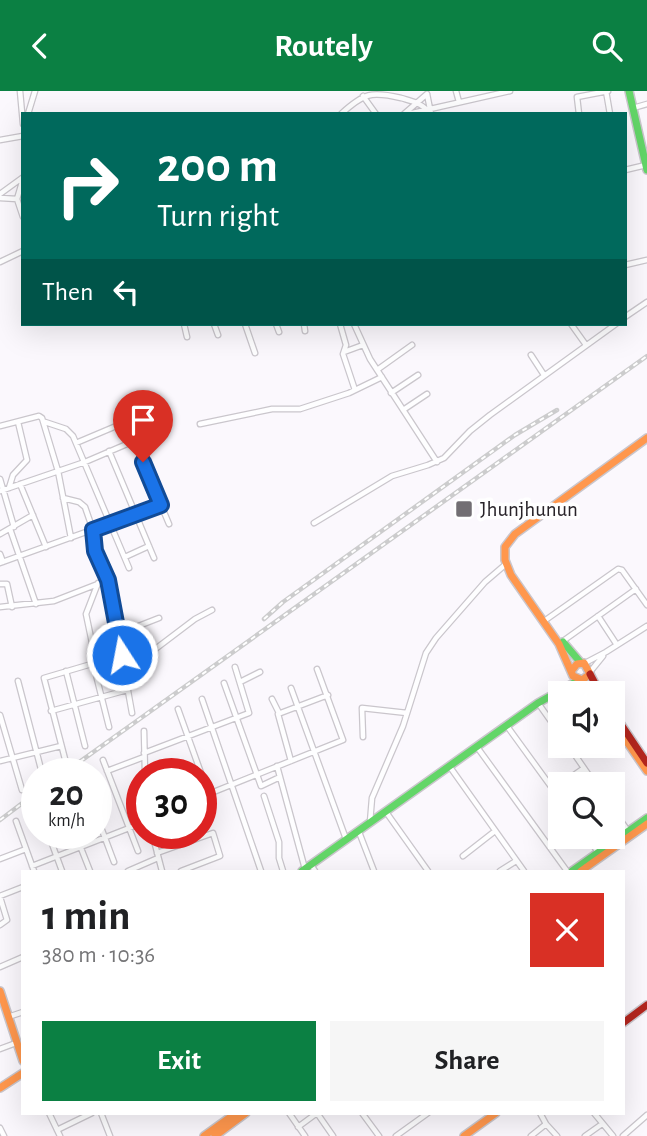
<!DOCTYPE html>
<html lang="en">
<head>
<meta charset="utf-8">
<style>
  body { margin:0; font-family:"Alegreya Sans",sans-serif; background:#f6f6f6; color:#202124; height:100vh; display:flex; flex-direction:column; font-size:26px; white-space:nowrap }
  * { box-sizing:border-box; margin:0 }
  p { font-size:23px; color:#757577 }
  .icon { flex:none; width:38px; height:38px; fill:none; stroke:currentColor; stroke-width:2; stroke-linecap:round; stroke-linejoin:round }
  .map { position:relative; flex:1; overflow:hidden }
  .panel { position:absolute; left:21px; top:779px; width:604px; height:245px; display:flex; flex-direction:column; background:#fff; border-radius:0px; box-shadow:0 7px 28px #0002 }
  .panel>* { flex:none }
  .top-card { position:absolute; left:21px; top:21px; width:606px; height:214px; border-radius:0px; box-shadow:0 7px 28px #0002; background:#00695c; color:#fff; overflow:hidden }
  .controls { position:absolute; left:548px; top:590px; display:grid; gap:14px }
  .controls a { display:grid; place-items:center; width:77px; height:77px; border-radius:0px; background:#fff; box-shadow:0 7px 28px #0002; font-size:35px }
  .speed { position:absolute; left:21px; top:667px; display:flex; gap:14px; font-size:35px; font-weight:700; text-align:center }
  .speed>* { display:grid; place-content:center; width:91px; height:91px; border-radius:50%; background:#fff; box-shadow:0 7px 28px #0002; line-height:1 }
  .speed small { font-size:18px; font-weight:400 }
  .speed .limit { border:10px solid #d22; background:#fff; color:#111 }
  .pin { position:absolute; display:grid; place-items:center; width:60px; height:60px; color:#fff; margin:-72px -30px; border-radius:50% 50% 50% 0; rotate:-45deg; box-shadow:0 0 7px #0007 }
  .pin .icon { rotate:45deg }
  .me { position:absolute; width:77px; margin:-38px; rotate:349deg; stroke-linejoin:round; filter:drop-shadow(0 0 5px #0008) }
  .turn { display:flex; align-items:center; gap:24px; height:147px; padding:0 21px; font-size:32px }
  .turn .icon { width:91px; height:91px; stroke-width:2.5 }
  .turn b { display:block; font-size:49px; line-height:60px }
  .then { display:flex; align-items:center; height:66px; padding:0 21px; background:#0003; gap:14px; font-size:26px }
  .round { display:grid; place-items:center; flex:none; width:74px; height:74px; border-radius:0px; background:#f6f6f6 }
  .summary { display:flex; align-items:center; justify-content:space-between; height:119px; padding:0 21px }
  h1 { font-size:42px; font-weight:700; line-height:52px }
  .cta { display:flex; gap:14px; margin-top:auto; padding:14px 21px }
  .cta a { flex:1; height:80px; border-radius:0px; background:#0b8043; color:#fff; font-size:28px; font-weight:700; line-height:80px; text-align:center }
  .cta a+a { background:#f6f6f6; color:#202124 }
  header { display:flex; justify-content:space-between; align-items:center; height:91px; padding:0 21px; background:#0b8043; color:#fff; font-size:32px; font-weight:700 }
  .map>svg:first-child { display:block }
</style>
</head>
<body>
<header><svg class="icon" aria-label="back" viewBox="0 0 24 24"><path d="M15 5l-7 7 7 7"/></svg>Routely<svg class="icon" aria-label="search" viewBox="0 0 24 24"><circle cx="10" cy="10" r="6"/><path d="M15 15l6 6"/></svg></header>
<div class="map">
<svg width="647" height="1045" viewBox="0 0 647 1045">
  <rect width="100%" height="100%" fill="#fbf8fd"/>
  <g fill="none" stroke-linecap="round" stroke-linejoin="round">
    <defs>
      <path id="street" d="M 20,0 L 23,33
        M 456,0 L 459,11
        M 606,0 L 610,23
        M 427,3 L 431,23
        M 363,5 L 376,23
        M 633,17 L 647,13
        M 28,23 L 35,0
        M 341,23 C 364,2 371,0 401,7 C 411,10 418,11 426,18
        M 404,23 L 427,3
        M 408,23 L 510,0
        M 579,23 L 577,6 L 608,0
        M 0,49 L 23,45
        M 625,79 L 646,74
        M 23,88 L 17,108 L 23,126
        M 0,103 L 22,87
        M 0,107 L 17,108
        M 0,171 L 23,160
        M 625,174 L 647,169
        M 625,226 L 647,211
        M 184,233 L 187,246
        M 214,233 L 218,244
        M 245,233 L 255,262
        M 276,233 L 279,241
        M 304,233 L 305,240
        M 340,233 L 346,254 L 343,263 L 355,299
        M 354,233 L 370,268 L 437,371
        M 571,233 L 586,254
        M 344,261 L 363,254
        M 531,264 L 544,284
        M 377,279 L 412,254
        M 391,302 L 418,284
        M 403,319 L 427,303
        M 45,331 L 66,338 L 73,345 L 129,477
        M 200,333 L 272,318 L 300,318 L 349,302 L 382,286
        M 0,335 L 39,325 L 42,327 L 58,380 L 71,447
        M 76,352 L 121,333 L 127,333 L 169,433
        M 109,360 L 154,467
        M 0,388 L 14,436
        M 20,393 L 46,456
        M 9,397 L 13,384 L 27,369 L 18,331
        M 0,400 L 85,371 L 134,350
        M 63,407 L 79,411 L 85,416 L 93,439 L 95,460 L 108,489 L 132,622
        M 314,432 L 392,385 L 428,374 L 444,367 L 470,340 L 490,324 L 616,233
        M 10,438 L 36,513
        M 0,443 L 33,424
        M 0,463 L 3,471
        M 125,466 L 149,455
        M 0,472 L 161,414
        M 0,493 L 7,493 L 12,516
        M 0,516 L 54,510 L 108,489
        M 598,525 L 617,554
        M 547,528 L 618,478 L 622,479 L 647,514
        M 118,543 L 159,527
        M 563,550 L 636,498
        M 96,571 L 86,523 L 98,492
        M 93,572 L 109,636
        M 585,572 L 606,561 L 647,535
        M 66,580 L 85,655
        M 125,581 L 195,528 L 212,519
        M 590,581 L 603,565
        M 18,590 L 42,682
        M 240,591 L 260,581
        M 224,592 L 261,695 L 280,686
        M 291,597 L 346,748
        M 202,608 L 261,780
        M 272,608 L 279,622
        M 538,612 L 560,643
        M 178,618 L 201,682
        M 51,620 L 127,599
        M 0,624 L 22,699
        M 507,635 L 560,708
        M 144,640 L 145,682
        M 363,646 L 362,617 L 407,622
        M 568,654 L 595,693
        M 477,656 L 567,780
        M 144,662 L 249,622 L 235,576
        M 65,668 L 44,587 L 122,564
        M 103,669 L 138,760
        M 0,670 L 61,655
        M 291,670 L 278,623 L 328,604
        M 277,675 L 305,778
        M 450,676 L 524,780
        M 107,680 L 144,666
        M 201,683 L 208,703
        M 561,693 L 584,677
        M 264,705 L 279,751 L 279,767 L 283,780
        M 201,706 L 343,649 L 317,578
        M 612,717 L 628,740
        M 386,721 L 428,780
        M 96,723 L 114,771
        M 16,730 L 34,780
        M 370,731 L 372,707 L 403,635 L 426,562 L 436,547 L 485,491 L 506,473
        M 359,741 L 374,780
        M 48,742 L 62,780
        M 75,742 L 90,780
        M 152,742 L 162,780
        M 587,746 L 598,761
        M 157,762 L 213,742 L 220,765 L 181,780
        M 463,765 L 495,740
        M 0,768 L 26,758
        M 311,774 L 315,780
        M 32,775 L 142,732
        M 128,780 L 158,767
        M 500,780 L 516,770
        M 0,805 L 23,796
        M 0,806 L 7,829 L 0,834
        M 0,876 L 23,866
        M 8,926 L 23,921
        M 0,958 L 16,952
        M 49,1022 L 60,1045
        M 101,1022 L 110,1045
        M 289,1022 L 305,1045
        M 317,1022 L 333,1045
        M 362,1022 L 379,1045
        M 594,1022 L 613,1045
        M 546,1033 L 557,1045
        M 298,1036 L 317,1022
        M 0,1037 L 4,1045
        M 57,1039 L 92,1022
        M 396,1045 L 428,1022
        M 531,1045 L 546,1033 L 540,1022
        M 585,1045 L 602,1033
        M 623,1045 L 647,1024"/>
      <path id="fast" d="M 629,0 L 647,79
        M 563,551 L 581,572
        M 302,780 L 538,612 L 579,589
        M 572,780 L 647,727"/>
      <path id="slow" d="M 573,578 L 577,573 L 584,572 L 590,583 L 582,589 L 573,585 L 559,553 L 511,484 L 505,469 L 505,456 L 515,443 L 647,347
        M 582,589 L 594,602
        M 612,629 L 647,680
        M 581,780 L 647,733
        M 0,900 L 23,970
        M 0,997 L 23,982
        M 204,1045 L 236,1022
        M 215,1045 L 246,1022
        M 464,1045 L 496,1022"/>
      <path id="jam" d="M 590,583 L 600,602
        M 612,620 L 647,672
        M 623,932 L 647,914"/>
    </defs>
    <use href="#street" stroke="#cac6cc" stroke-width="7"/>
    <use href="#fast" stroke="#cac6cc" stroke-width="10"/>
    <use href="#slow" stroke="#cac6cc" stroke-width="10"/>
    <use href="#jam" stroke="#cac6cc" stroke-width="10"/>
    <use href="#street" stroke="#fefeff" stroke-width="4.5"/>
    <use href="#fast" stroke="#63d668" stroke-width="7"/>
    <use href="#slow" stroke="#ff974d" stroke-width="7"/>
    <use href="#jam" stroke="#b3261e" stroke-width="7"/>
    <defs>
      <path id="rail" d="M 264,528 L 283,511 L 515,344 L 557,319
        M 64,682 L 647,265
        M 0,729 L 37,701"/>
    </defs>
    <use href="#rail" stroke="#cccccd" stroke-width="4.5"/>
    <use href="#rail" stroke="#fff" stroke-width="2" stroke-dasharray="5" stroke-linecap="butt"/>
  </g>
  <g fill="none" stroke-linecap="round" stroke-linejoin="round">
    <defs>
      <path id="route" d="M 122,564 L 108,489 L 95,460 L 93,439 L 161,414 L 143,371"/>
    </defs>
    <use href="#route" stroke="#114b97" stroke-width="18"/>
    <use href="#route" stroke="#1a73e8" stroke-width="12"/>
  </g>
  <rect fill="#726e73" stroke="#fff" stroke-width="2.5" x="455" y="409" width="18" height="18" rx="3.5"/>
  <g text-anchor="middle" stroke-width="7" stroke-linejoin="round" paint-order="stroke">
    <g font-size="21" fill="#282329" stroke="#fff" text-anchor="start">
      <text x="480" y="425">Jhunjhunun</text>
    </g>
  </g>
</svg>
<div class="controls">
<a><svg class="icon" aria-label="sound" viewBox="0 0 24 24"><path d="M4 9h4l5-4v14l-5-4H4zM17 9q2 3 0 6"/></svg></a>
<a><svg class="icon" aria-label="search" viewBox="0 0 24 24"><circle cx="10" cy="10" r="6"/><path d="M15 15l6 6"/></svg></a>
</div>
<div class="speed"><div>20<small>km/h</small></div><div class="limit">30</div></div>
<div class="pin" style="left:143px;top:371px;background:#d93025"><svg class="icon" aria-label="arrive" viewBox="0 0 24 24"><path d="M6 21V4h12l-3 4 3 4H6"/></svg></div>
<svg class="me" style="left:122px;top:564px" viewBox="-20 -20 40 40"><circle r="17" fill="#1a73e8" stroke="#fff" stroke-width="3"/><path d="M0-11L8 9 0 5-8 9z" fill="#fff"/></svg>
<div class="top-card">
<div class="turn"><svg class="icon" aria-label="right" viewBox="0 0 24 24"><path d="M7 20v-9h11M14 6l5 5-5 5"/></svg><div><b>200 m</b>Turn right</div></div>
<div class="then">Then<svg class="icon" aria-label="left" viewBox="0 0 24 24"><path d="M17 20v-9H6M10 6l-5 5 5 5"/></svg></div>
</div>
<section class="panel">
<div class="summary"><div><h1>1 min</h1><p>380 m · 10:36</p></div><a class="round" style="background:#d93025;color:#fff"><svg class="icon" aria-label="close" viewBox="0 0 24 24"><path d="M6 6l12 12M18 6L6 18"/></svg></a></div>
<div class="cta"><a>Exit</a><a>Share</a></div>
</section>
</div>
</body>
</html>
